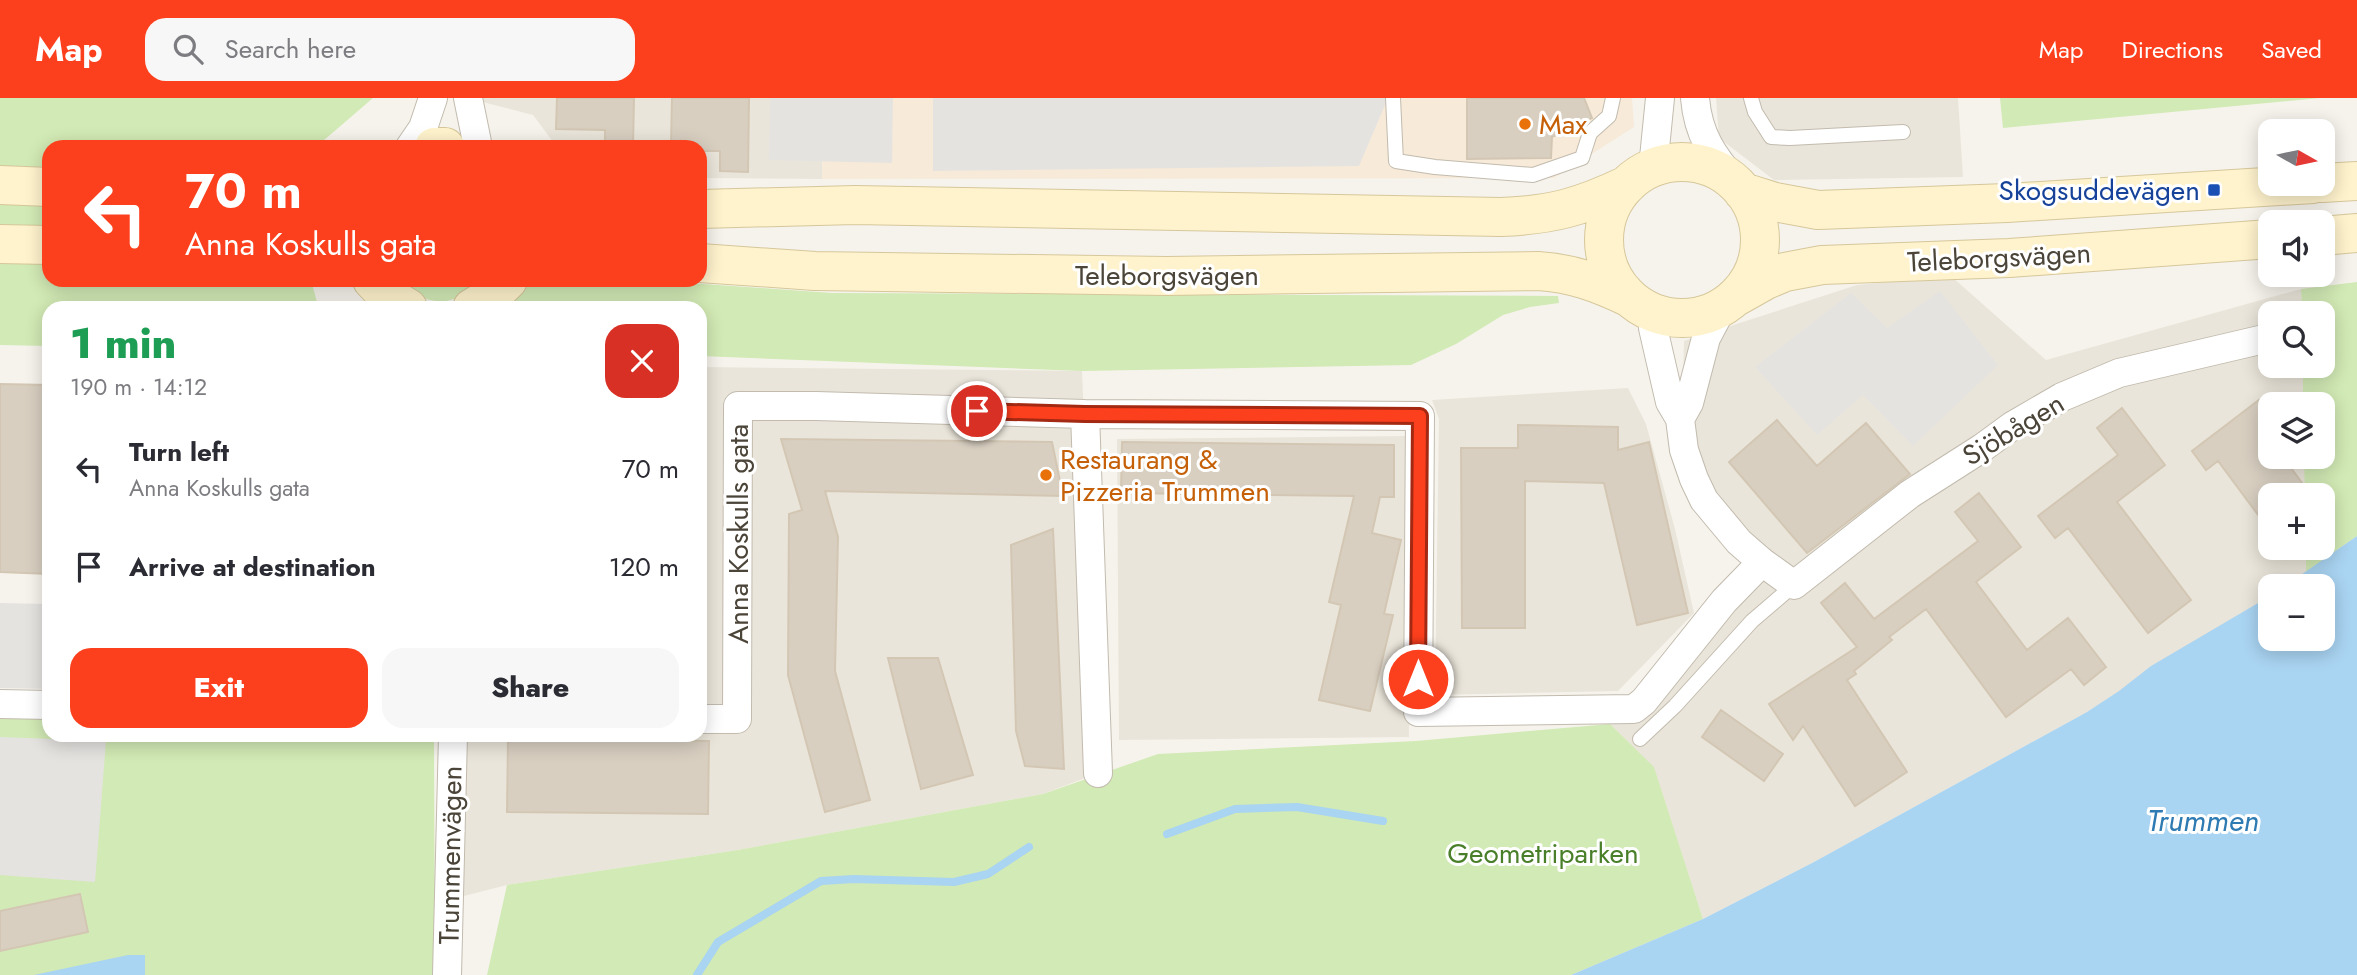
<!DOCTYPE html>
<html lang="en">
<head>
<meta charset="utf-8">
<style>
  body { margin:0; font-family:Jost,sans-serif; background:#f7f7f7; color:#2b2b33; height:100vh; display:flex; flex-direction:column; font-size:26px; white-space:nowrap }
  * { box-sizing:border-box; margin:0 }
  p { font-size:23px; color:#7c7c81 }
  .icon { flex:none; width:38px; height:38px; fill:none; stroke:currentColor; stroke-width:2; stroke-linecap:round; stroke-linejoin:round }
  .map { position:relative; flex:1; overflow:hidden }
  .drawer { position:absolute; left:42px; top:203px; width:665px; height:441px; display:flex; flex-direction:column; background:#fff; border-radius:21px; box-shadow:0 4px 18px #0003 }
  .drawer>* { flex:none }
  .guide { position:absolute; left:42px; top:42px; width:665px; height:147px; border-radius:21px; box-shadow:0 4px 18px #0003; background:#fc3f1d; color:#fff; overflow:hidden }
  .needle { width:46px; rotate:99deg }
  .tools { position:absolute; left:2258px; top:21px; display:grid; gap:14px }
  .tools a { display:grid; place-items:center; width:77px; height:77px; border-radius:14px; background:#fff; box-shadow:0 4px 18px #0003; font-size:35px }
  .pin { position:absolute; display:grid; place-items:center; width:60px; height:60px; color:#fff; margin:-30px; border:4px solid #fff; border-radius:50%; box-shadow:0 2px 7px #0007 }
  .me { position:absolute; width:77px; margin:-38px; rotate:0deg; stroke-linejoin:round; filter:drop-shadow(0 0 5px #0008) }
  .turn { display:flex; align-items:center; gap:24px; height:147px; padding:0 28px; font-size:32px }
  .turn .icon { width:91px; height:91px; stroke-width:2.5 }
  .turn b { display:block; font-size:49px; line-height:60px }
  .round { display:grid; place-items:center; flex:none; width:74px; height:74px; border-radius:21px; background:#f7f7f7 }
  .summary { display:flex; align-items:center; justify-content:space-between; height:119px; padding:0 28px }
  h1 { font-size:42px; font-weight:800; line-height:52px; color:#1e9e55 }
  .primary-button { display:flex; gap:14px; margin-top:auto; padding:14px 28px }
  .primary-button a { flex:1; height:80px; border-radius:21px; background:#fc3f1d; color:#fff; font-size:28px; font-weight:800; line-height:80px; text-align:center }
  .primary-button a+a { background:#f7f7f7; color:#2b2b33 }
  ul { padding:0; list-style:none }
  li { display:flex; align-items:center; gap:21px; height:98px; padding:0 28px }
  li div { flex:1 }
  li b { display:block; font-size:26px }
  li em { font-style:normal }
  header { display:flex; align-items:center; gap:42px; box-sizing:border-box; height:98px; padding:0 35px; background:#fc3f1d; color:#fff }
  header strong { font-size:33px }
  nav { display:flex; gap:38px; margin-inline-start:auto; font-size:24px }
  .search { width:490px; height:63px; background:#f7f7f7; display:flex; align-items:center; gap:18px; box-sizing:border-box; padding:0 24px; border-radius:21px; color:#7c7c81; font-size:26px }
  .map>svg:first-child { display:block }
</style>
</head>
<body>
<header>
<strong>Map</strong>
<div class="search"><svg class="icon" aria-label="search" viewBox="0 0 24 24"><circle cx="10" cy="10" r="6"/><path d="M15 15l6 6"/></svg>Search here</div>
<nav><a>Map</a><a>Directions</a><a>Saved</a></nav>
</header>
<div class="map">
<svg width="2357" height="877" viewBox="0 0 2357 877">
  <rect width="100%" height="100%" fill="#f6f3ec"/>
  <path fill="#eae5da" d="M 467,0 L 824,0 L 822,81 L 700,80 L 700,49 L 557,49 L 533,17 Z
    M 1716,0 L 1958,0 L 1963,79 L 1774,82 L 1719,40 Z
    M 1951,178 L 2046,262 L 2301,191 L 2302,215 L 2270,215 L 2270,268 L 2303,268 L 2303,306 L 2270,306 L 2270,359 L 2316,359 L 2322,397 L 2270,397 L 2270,450 L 2306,450 L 2306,474 L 2285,488 L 2270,488 L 2270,498 L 2087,614 L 1814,764 L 1703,821 L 1654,670 L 1610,626 L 1745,465 L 1689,406 L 1683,291 L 1684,243 L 1857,187 Z
    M 700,269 L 1082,273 L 1098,675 L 1043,696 L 738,752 L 507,787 L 460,799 L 465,637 L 700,637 Z
    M 1628,290 L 1646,326 L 1675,431 L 1694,515 L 1618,593 L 1435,597 L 1439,321 L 1432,302 Z
    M 1407,338 L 1409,639 L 1119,642 L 1117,341 Z"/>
  <path fill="#f7ead8" d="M 824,0 L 1632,0 L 1634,29 L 1554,80 L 822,81 Z"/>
  <path fill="#d2eab5" d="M 0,0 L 373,0 L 316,49 L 49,49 L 49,182 L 311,182 L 317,204 L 322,210 L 49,210 L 49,248 L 0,247 Z
    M 2000,0 L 2320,0 L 2003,30 Z
    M 390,182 L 490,182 C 442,211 438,210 390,182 Z
    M 548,182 L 647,182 L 832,195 L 1558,198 L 1559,205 L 1530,209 L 1503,217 L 1456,246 L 1411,267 L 1082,273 L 700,258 L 700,210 L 496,210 L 530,187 Z
    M 2357,184 L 2357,438 L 2306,474 L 2306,450 L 2322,450 L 2322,397 L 2305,397 L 2304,359 L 2322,359 L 2322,306 L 2303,306 L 2303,268 L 2322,268 L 2322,215 L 2302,215 L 2301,191 Z
    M 0,610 L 49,612 L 49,637 L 434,637 L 435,877 L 0,877 Z
    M 1610,626 L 1654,669 L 1703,821 L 1571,877 L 487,877 L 507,787 L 738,752 L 1043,696 L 1158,656 L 1416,643 Z"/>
  <path fill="#e5e3e0" d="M 770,0 L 893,0 L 892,65 L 769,62 Z
    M 933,0 L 1388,0 L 1359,68 L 933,73 Z
    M 1940,193 L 1998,267 L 1913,348 L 1863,297 L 1817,337 L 1755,269 L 1851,195 L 1887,230 Z
    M 0,505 L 49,506 L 49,591 L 0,590 Z
    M 0,639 L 106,643 L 95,784 L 0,777 Z"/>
  <path fill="#a9d4f2" d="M 2357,438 L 2357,877 L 1571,877 L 1703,821 L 1814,764 L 2087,614 L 2119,593 L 2151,568 L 2270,498 L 2270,541 L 2322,541 L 2322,488 L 2285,488 Z
    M 128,857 L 145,857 L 145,877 L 34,877 Z"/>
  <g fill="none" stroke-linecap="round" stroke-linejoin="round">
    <path stroke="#a9d4f2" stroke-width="8" d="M 1167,736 L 1235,711 L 1297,709 L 1383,723
      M 697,877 L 718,844 L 821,783 L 854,781 L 954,784 L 988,776 L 1029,749"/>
  </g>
  <path fill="#d8cfc1" stroke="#d3c7b4" stroke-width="2" d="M 557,0 L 634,0 L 633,49 L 605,49 L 605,32 L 556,31 Z
    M 672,0 L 749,0 L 748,74 L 720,73 L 720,53 L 700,53 L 700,49 L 671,49 Z
    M 1467,0 L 1584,0 L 1592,20 L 1552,39 L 1551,60 L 1467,61 Z
    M 0,286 L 49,287 L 49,476 L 0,474 Z
    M 2259,302 L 2270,317 L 2270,324 L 2261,330 L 2270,341 L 2270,359 L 2283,359 L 2311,397 L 2270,397 L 2270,433 L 2218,363 L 2206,372 L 2192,353 Z
    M 2122,310 L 2165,367 L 2117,404 L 2191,502 L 2148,535 L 2068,430 L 2055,440 L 2038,418 L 2118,357 L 2097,330 Z
    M 1777,322 L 1817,368 L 1866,325 L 1910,376 L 1807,455 L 1729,364 Z
    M 1518,327 L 1618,329 L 1618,352 L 1649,344 L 1688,515 L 1637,527 L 1604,385 L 1525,383 L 1525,530 L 1462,530 L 1461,350 L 1518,350 Z
    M 781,341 L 1052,344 L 1063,398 L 825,393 L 838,439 L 835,573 L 870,702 L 825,714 L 788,577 L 789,416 L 802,412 Z
    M 1122,344 L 1394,347 L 1394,399 L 1380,399 L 1372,435 L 1401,442 L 1384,516 L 1393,517 L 1370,613 L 1319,602 L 1341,507 L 1329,504 L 1354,398 L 1121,395 Z
    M 1979,395 L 2021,449 L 1976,484 L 2027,552 L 2068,520 L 2106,569 L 2084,587 L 2071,571 L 2006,619 L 1926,511 L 1889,539 L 1892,542 L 1854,573 L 1856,576 L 1847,582 L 1907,674 L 1855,708 L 1803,628 L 1793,642 L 1769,606 L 1857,549 L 1821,505 L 1845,485 L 1874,521 L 1978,443 L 1955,414 Z
    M 1053,431 L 1064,671 L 1025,668 L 1016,633 L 1011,447 Z
    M 888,560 L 938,560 L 973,677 L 921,691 Z
    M 1721,612 L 1783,656 L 1764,683 L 1702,639 Z
    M 508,641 L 709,643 L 708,716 L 507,714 Z
    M 80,796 L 88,834 L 0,853 L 0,813 Z"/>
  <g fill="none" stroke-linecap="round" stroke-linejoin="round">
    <defs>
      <path id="lane" d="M 1393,0 L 1396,63 L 1435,69 L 1533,77 L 1582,60 L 1590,35 L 1609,18 L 1613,0
        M 1751,0 L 1755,14 L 1771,39 L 1790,40 L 1903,34
        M 1640,641 L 1675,608 L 1752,523 L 1794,487"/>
      <path id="street" d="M 468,0 L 478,49
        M 1695,0 C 1698,37 1713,58 1736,85
        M 410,49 L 423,30 L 433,0
        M 1653,70 L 1660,0
        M 1655,215 L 1653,230 L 1670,304 L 1680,321 L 1684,352 L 1694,381 L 1704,402 L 1739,444 L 1762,464 L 1794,487 L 1910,396 L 1982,350 L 2012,328 L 2062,299 L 2119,275 L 2264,241
        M 1085,316 L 1098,675
        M 1680,321 L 1689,305 L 1706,240 L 1723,208
        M 0,606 L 49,607
        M 700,621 L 737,621 L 738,308 L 816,308 L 1085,316 L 1420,318 L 1418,614 L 1634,611 L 1644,603 L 1724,503 L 1762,464
        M 447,877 L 453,637"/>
      <path id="secondary" d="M 434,49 L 445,49
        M1604 142a78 78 0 1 1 156 0a78 78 0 1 1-156 0Z
        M 2322,85 L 2357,83
        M 0,87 L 49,89
        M 1743,94 L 1775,104 L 1818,112 L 2007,105 L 2313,86
        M 700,111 L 855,107 L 1501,119 C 1552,117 1581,109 1627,87
        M 2322,138 L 2357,135
        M 0,146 L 49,147
        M 700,165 L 815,173 L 1167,178 L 1538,173 C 1572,175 1599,185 1630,200
        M 372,182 L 385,196 L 408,210
        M 1734,200 L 1766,182 L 1785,174 L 1822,167 L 2009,160 L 2270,141
        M 472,210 L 492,198 L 508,182"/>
    </defs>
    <use href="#lane" stroke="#c2bbae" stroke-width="16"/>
    <use href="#street" stroke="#c2bbae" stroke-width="30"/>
    <use href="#secondary" stroke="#d6c79b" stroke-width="40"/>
    <use href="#lane" stroke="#fff" stroke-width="14"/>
    <use href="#street" stroke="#fff" stroke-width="28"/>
    <use href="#secondary" stroke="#fff3cd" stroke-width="38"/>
  </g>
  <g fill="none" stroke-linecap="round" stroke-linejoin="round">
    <defs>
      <path id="route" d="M 977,313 L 1085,316 L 1420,318 L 1418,581"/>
    </defs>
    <use href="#route" stroke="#a42913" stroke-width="18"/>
    <use href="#route" stroke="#fc3f1d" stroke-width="12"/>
  </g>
  <g fill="#e8710a" stroke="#fff" stroke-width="2.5">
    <circle cx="1525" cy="26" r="7"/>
    <circle cx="1046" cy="377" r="7"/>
  </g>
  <rect fill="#1a4fb4" stroke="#fff" stroke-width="2.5" x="2207" y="85" width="14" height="14" rx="3.5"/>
  <g text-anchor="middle" stroke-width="6" stroke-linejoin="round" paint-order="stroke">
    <g font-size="28" fill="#c56008" stroke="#fff" text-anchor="start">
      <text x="1539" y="36">Max</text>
      <text x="1060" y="371">Restaurang &amp;<tspan x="1060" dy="32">Pizzeria Trummen</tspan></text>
    </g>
    <g font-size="28" fill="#164399" stroke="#fff" text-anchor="end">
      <text x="2200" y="102">Skogsuddevägen</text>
    </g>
    <g font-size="28" fill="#4b4439" stroke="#fff">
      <text transform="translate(1999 159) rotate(-3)" y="10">Teleborgsvägen</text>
      <text x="1167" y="187">Teleborgsvägen</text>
      <text transform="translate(2013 331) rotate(-31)" y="10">Sjöbågen</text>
      <text transform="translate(738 436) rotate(-90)" y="10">Anna Koskulls gata</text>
      <text transform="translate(450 757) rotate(-89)" y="10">Trummenvägen</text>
    </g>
    <g font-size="28" fill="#4a7f2a" stroke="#fff">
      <text x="1543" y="765">Geometriparken</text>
    </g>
    <g font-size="30" font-style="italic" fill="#2e7ab2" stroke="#fff">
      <text x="2203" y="733">Trummen</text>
    </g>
  </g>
</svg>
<div class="tools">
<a><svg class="needle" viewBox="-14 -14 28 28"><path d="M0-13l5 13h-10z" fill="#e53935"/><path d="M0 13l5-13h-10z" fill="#7c7c81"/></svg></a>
<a><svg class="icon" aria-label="sound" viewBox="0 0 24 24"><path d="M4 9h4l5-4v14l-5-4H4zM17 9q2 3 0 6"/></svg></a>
<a><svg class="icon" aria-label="search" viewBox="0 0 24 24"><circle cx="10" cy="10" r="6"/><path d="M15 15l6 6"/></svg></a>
<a><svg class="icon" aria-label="layers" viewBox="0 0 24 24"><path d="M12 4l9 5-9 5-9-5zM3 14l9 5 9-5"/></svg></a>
<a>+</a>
<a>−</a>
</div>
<div class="pin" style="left:977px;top:313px;background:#d93025"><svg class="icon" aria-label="arrive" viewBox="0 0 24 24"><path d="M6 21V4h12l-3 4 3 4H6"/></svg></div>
<svg class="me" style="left:1418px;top:581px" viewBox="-20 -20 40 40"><circle r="17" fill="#fc3f1d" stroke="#fff" stroke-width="3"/><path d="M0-11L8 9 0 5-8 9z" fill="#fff"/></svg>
<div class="guide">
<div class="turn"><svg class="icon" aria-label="left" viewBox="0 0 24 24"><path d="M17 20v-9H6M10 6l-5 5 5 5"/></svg><div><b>70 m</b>Anna Koskulls gata</div></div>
</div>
<section class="drawer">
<div class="summary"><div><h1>1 min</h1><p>190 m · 14:12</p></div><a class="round" style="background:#d93025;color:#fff"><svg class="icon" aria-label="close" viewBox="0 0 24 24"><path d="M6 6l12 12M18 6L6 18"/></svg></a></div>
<ul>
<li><svg class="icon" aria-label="left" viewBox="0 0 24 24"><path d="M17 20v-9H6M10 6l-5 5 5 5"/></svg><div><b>Turn left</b><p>Anna Koskulls gata</p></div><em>70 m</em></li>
<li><svg class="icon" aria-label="arrive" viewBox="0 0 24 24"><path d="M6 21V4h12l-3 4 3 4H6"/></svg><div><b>Arrive at destination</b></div><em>120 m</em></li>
</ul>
<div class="primary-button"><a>Exit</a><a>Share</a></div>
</section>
</div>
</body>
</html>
